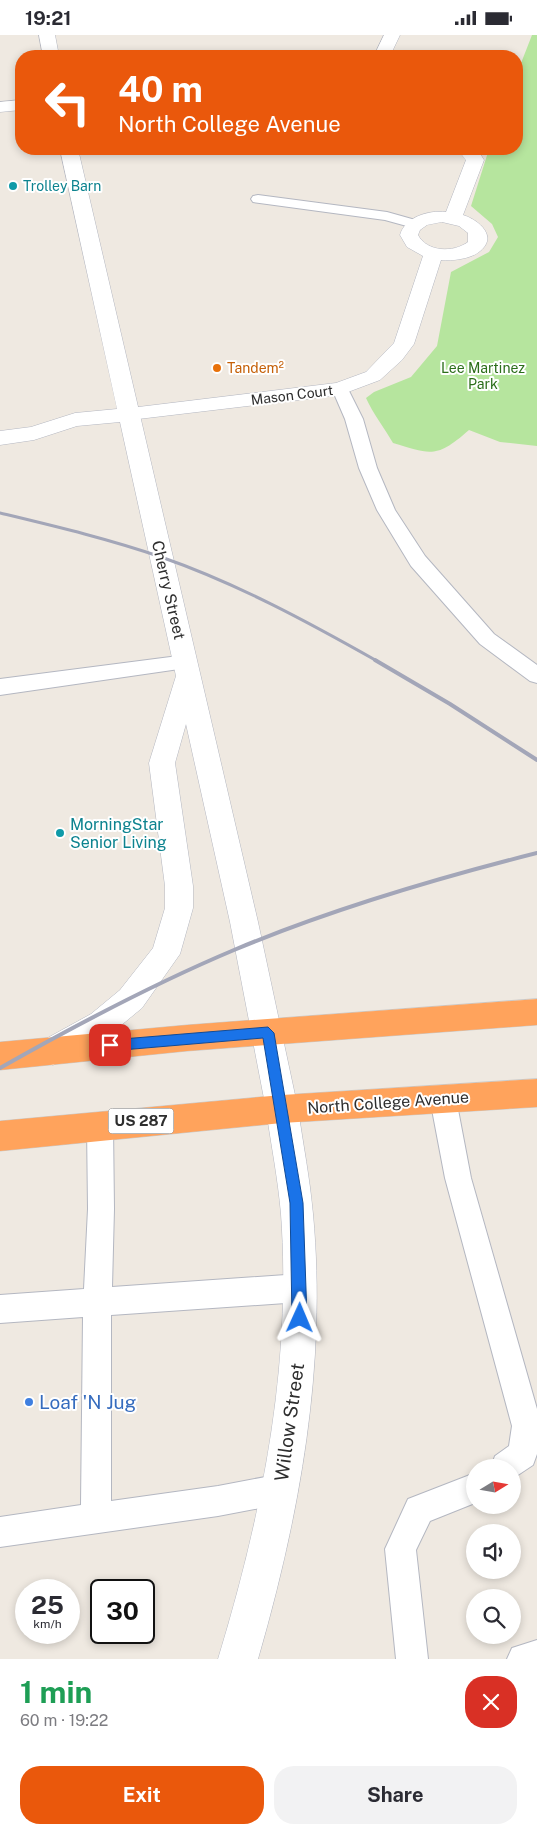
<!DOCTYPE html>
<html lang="en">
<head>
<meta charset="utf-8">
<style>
  body { margin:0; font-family:"Public Sans",sans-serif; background:#f2f2f3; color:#2b2b33; height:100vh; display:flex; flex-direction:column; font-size:19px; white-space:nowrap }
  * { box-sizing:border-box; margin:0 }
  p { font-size:16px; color:#7c7c81 }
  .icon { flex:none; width:28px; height:28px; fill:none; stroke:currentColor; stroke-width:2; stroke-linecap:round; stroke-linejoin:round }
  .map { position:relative; height:1624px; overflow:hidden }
  .drawer { display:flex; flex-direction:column; background:#fff; flex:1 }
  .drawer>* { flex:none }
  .banner { position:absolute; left:15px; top:15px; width:508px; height:105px; border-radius:20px; box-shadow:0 2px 8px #0003; background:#ea580c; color:#fff; overflow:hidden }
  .needle { width:32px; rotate:79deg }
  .tools { position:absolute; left:466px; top:1424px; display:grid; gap:10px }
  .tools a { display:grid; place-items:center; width:55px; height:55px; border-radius:50%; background:#fff; box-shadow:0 2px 8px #0003; font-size:25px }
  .speed { position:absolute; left:15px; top:1544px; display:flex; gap:10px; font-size:25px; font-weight:700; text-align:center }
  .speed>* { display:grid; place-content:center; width:65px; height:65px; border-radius:50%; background:#fff; box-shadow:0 2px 8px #0003; line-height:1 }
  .speed small { font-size:12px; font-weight:400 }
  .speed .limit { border:2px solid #111; border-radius:8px; background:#fff; color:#111 }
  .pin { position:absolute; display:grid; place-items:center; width:42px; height:42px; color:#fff; margin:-21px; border-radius:10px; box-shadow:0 2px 8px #0006 }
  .me { position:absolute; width:55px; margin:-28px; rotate:1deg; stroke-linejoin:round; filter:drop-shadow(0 0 4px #0008) }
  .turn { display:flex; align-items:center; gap:18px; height:105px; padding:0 20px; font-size:22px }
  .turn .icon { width:65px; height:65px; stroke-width:2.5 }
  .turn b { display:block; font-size:35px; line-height:42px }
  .round { display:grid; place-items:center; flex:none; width:52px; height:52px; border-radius:20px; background:#f2f2f3 }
  .summary { display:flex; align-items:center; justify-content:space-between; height:85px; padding:0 20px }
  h1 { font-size:30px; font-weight:700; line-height:38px; color:#1e9e55 }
  .button { display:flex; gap:10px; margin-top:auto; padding:10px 20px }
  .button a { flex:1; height:58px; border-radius:20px; background:#ea580c; color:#fff; font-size:20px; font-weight:700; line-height:58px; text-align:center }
  .button a+a { background:#f2f2f3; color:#2b2b33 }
  .status { display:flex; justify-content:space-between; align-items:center; height:35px; padding:0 25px; background:#fff; direction:ltr }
  .status svg { height:14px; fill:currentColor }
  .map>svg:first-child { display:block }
</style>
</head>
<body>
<div class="status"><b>19:21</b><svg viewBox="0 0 49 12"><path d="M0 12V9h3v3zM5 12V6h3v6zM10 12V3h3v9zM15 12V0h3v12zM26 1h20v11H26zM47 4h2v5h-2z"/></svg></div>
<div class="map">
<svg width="537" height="1624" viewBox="0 0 537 1624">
  <rect width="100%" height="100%" fill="#efe9e1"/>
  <path fill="#b6e59e" d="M 532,0 L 537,0 L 537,411 L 500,407 L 469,395 C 437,423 432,420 393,408 C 384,392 373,379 366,363 L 374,357 L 411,342 L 437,311 L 451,237 L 489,217 L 498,202 L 492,189 L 471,171 L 489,114 L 516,114 L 516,41 Z"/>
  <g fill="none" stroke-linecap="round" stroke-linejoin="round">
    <defs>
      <path id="lane" d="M 258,160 L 387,177 L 419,186 L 421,189 L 414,193 L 385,185 L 253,167 L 251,164 L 253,161 Z
        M 340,349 L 346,350 L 363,384 L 377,433 L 395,475 L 425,521 L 494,599 L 537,630 L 537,648 L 530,646 L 480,609 L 411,531 L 377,475 L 359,433 L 345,384 L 332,354 L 334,350 Z
        M 186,620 L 193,622 L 196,627 L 193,632 L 0,660 L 0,644 Z
        M 443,1052 L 452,1056 L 456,1064 L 471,1143 L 537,1374 L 537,1419 L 533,1430 L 512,1444 L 512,1432 L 491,1432 L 495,1421 L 509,1411 L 512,1391 L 445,1143 L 430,1064 L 434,1056 Z
        M 100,1079 L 109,1083 L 113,1091 L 114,1174 L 112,1252 L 300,1239 L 310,1243 L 314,1253 L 310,1263 L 300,1267 L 111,1280 L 111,1466 L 218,1451 L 281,1439 L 292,1443 L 296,1454 L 292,1465 L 281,1469 L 218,1481 L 0,1512 L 0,1482 L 81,1470 L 83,1282 L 0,1288 L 0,1260 L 84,1254 L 88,1174 L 87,1091 L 91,1083 Z
        M 475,1438 L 475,1468 L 430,1486 L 416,1515 L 428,1624 L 396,1624 L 385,1514 L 408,1464 Z
        M 537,1605 L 537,1624 L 507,1624 L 512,1613 Z"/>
      <path id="street" d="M 384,0 L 400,0 L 390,21 L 374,21 Z
        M 21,65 L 21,75 L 0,77 L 0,67 Z
        M 457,114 L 477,114 L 484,125 L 463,180 C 479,185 499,202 479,217 C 470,224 452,226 441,225 L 414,309 L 402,325 L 380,345 L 340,360 L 130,385 L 123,384 L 119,379 L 123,374 L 130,373 L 336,348 L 366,337 L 394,308 L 423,221 L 407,212 L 400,200 C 405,182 428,175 446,177 L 466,125 ZM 442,187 L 459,191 L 468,198 L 468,207 C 453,218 427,217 418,200 L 420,195 L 427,190 Z
        M 282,1060 L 293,1064 L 298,1074 C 303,1109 310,1144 313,1179 C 327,1330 300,1479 258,1624 L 218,1624 C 262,1480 292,1331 281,1179 C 278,1144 271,1109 266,1074 L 271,1064 Z"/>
      <path id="secondary" d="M 39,0 L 55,0 L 59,21 L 43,21 Z
        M 60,114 L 78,114 L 258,887 L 298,1074 L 293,1084 L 282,1088 L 271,1084 L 266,1074 L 230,887 L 186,689 L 175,728 L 193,851 L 193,873 L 180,919 L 142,973 L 113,997 L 53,1030 L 42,1026 L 38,1016 L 42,1006 L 91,979 L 120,955 L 153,913 L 165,873 L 165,851 L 149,728 L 176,641 L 120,387 L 77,391 L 34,405 L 0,410 L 0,396 L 31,392 L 75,378 L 117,374 Z"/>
      <path id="highway" d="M 537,964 L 537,990 L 187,1016 L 0,1035 L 0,1007 L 187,990 Z
        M 537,1044 L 537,1072 L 282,1088 L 0,1116 L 0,1086 L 282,1060 Z"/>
    </defs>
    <use href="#lane" stroke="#b4b7c1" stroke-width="2"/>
    <use href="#street" stroke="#b4b7c1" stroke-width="1"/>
    <use href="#secondary" stroke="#b4b7c1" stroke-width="1"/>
    <use href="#highway" stroke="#c9c9c9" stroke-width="1"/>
    <use href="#lane" fill="#fff" fill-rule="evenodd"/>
    <use href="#street" fill="#fff" fill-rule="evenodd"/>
    <use href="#secondary" fill="#fff" fill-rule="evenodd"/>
    <use href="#highway" fill="#ffa35c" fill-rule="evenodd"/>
    <path stroke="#a3a6b8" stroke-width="3" d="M 0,478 C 54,491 109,504 161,522 C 236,548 308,587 377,626"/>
    <path stroke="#a3a6b8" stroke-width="4" d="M 375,625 L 450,669 L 537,725
      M 0,1033 C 76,990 153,949 234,915 C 332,874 434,844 537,818"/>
  </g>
  <path fill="#1a73e8" stroke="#114b97" d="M 268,992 L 274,998 L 303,1168 L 307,1283 L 305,1288 L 300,1291 L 294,1288 L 292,1283 L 290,1168 L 263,1003 L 110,1016 L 104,1010 L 110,1005 Z"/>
  <g fill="#0f9aa8" stroke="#fff" stroke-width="2">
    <circle cx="13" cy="151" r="5"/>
    <circle cx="60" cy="798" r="5"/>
  </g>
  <circle fill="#e8710a" stroke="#fff" stroke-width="2" cx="217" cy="333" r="5"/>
  <circle fill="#3f7fe0" stroke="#fff" stroke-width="2" cx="29" cy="1367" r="5"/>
  <g text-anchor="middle" stroke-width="4" stroke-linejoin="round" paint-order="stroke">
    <g font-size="14" fill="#0d838f" stroke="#fff" text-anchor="start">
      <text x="23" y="156">Trolley Barn</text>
    </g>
    <g font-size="14" fill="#c56008" stroke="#fff" text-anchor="start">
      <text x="227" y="338">Tandem²</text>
    </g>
    <g font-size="14" fill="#2c6e1b" stroke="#fff">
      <text x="483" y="338">Lee Martinez<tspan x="483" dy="16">Park</tspan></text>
    </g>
    <g font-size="14" fill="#2e2e2e" stroke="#fff">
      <text transform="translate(292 360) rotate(-7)" y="5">Mason Court</text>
    </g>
    <rect fill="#fff" stroke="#6d6d6d" stroke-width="1" x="108.5" y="1073.5" width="65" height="25" rx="4"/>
    <g font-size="15" font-weight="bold" fill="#2e2e2e">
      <text x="141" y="1091">US 287</text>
    </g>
    <g font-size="16" fill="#2e2e2e" stroke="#fff">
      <text transform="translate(169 555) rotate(77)" y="6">Cherry Street</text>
      <text transform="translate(388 1067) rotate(-4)" y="6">North College Avenue</text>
    </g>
    <g font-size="16" fill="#0d838f" stroke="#fff" text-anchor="start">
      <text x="70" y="795">MorningStar<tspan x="70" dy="18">Senior Living</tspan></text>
    </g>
    <g font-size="19" fill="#366cbe" stroke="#fff" text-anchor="start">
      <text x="39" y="1374">Loaf 'N Jug</text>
    </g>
    <g font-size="19" fill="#2e2e2e" stroke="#fff">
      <text transform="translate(289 1387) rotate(-82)" y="7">Willow Street</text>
    </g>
  </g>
</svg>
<div class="tools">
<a><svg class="needle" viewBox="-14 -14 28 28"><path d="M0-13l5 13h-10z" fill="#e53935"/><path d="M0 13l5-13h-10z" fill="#7c7c81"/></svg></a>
<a><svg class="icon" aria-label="sound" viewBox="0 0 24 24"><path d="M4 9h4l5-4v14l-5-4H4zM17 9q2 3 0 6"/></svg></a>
<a><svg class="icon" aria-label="search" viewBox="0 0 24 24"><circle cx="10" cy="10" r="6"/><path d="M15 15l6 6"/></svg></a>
</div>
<div class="speed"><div>25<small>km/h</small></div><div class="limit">30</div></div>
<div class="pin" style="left:110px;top:1010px;background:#d93025"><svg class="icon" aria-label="arrive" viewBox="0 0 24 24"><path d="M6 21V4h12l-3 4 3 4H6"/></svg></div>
<svg class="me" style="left:300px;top:1283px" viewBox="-20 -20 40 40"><path d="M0-17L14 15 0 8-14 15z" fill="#1a73e8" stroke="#fff" stroke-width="4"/></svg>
<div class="banner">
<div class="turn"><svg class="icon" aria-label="left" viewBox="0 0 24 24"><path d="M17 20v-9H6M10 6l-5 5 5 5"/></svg><div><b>40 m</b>North College Avenue</div></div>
</div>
</div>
<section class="drawer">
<div class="summary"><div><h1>1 min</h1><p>60 m · 19:22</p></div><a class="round" style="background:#d93025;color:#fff"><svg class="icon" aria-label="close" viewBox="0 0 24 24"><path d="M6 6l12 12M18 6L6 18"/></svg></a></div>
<div class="button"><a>Exit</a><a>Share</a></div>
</section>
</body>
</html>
